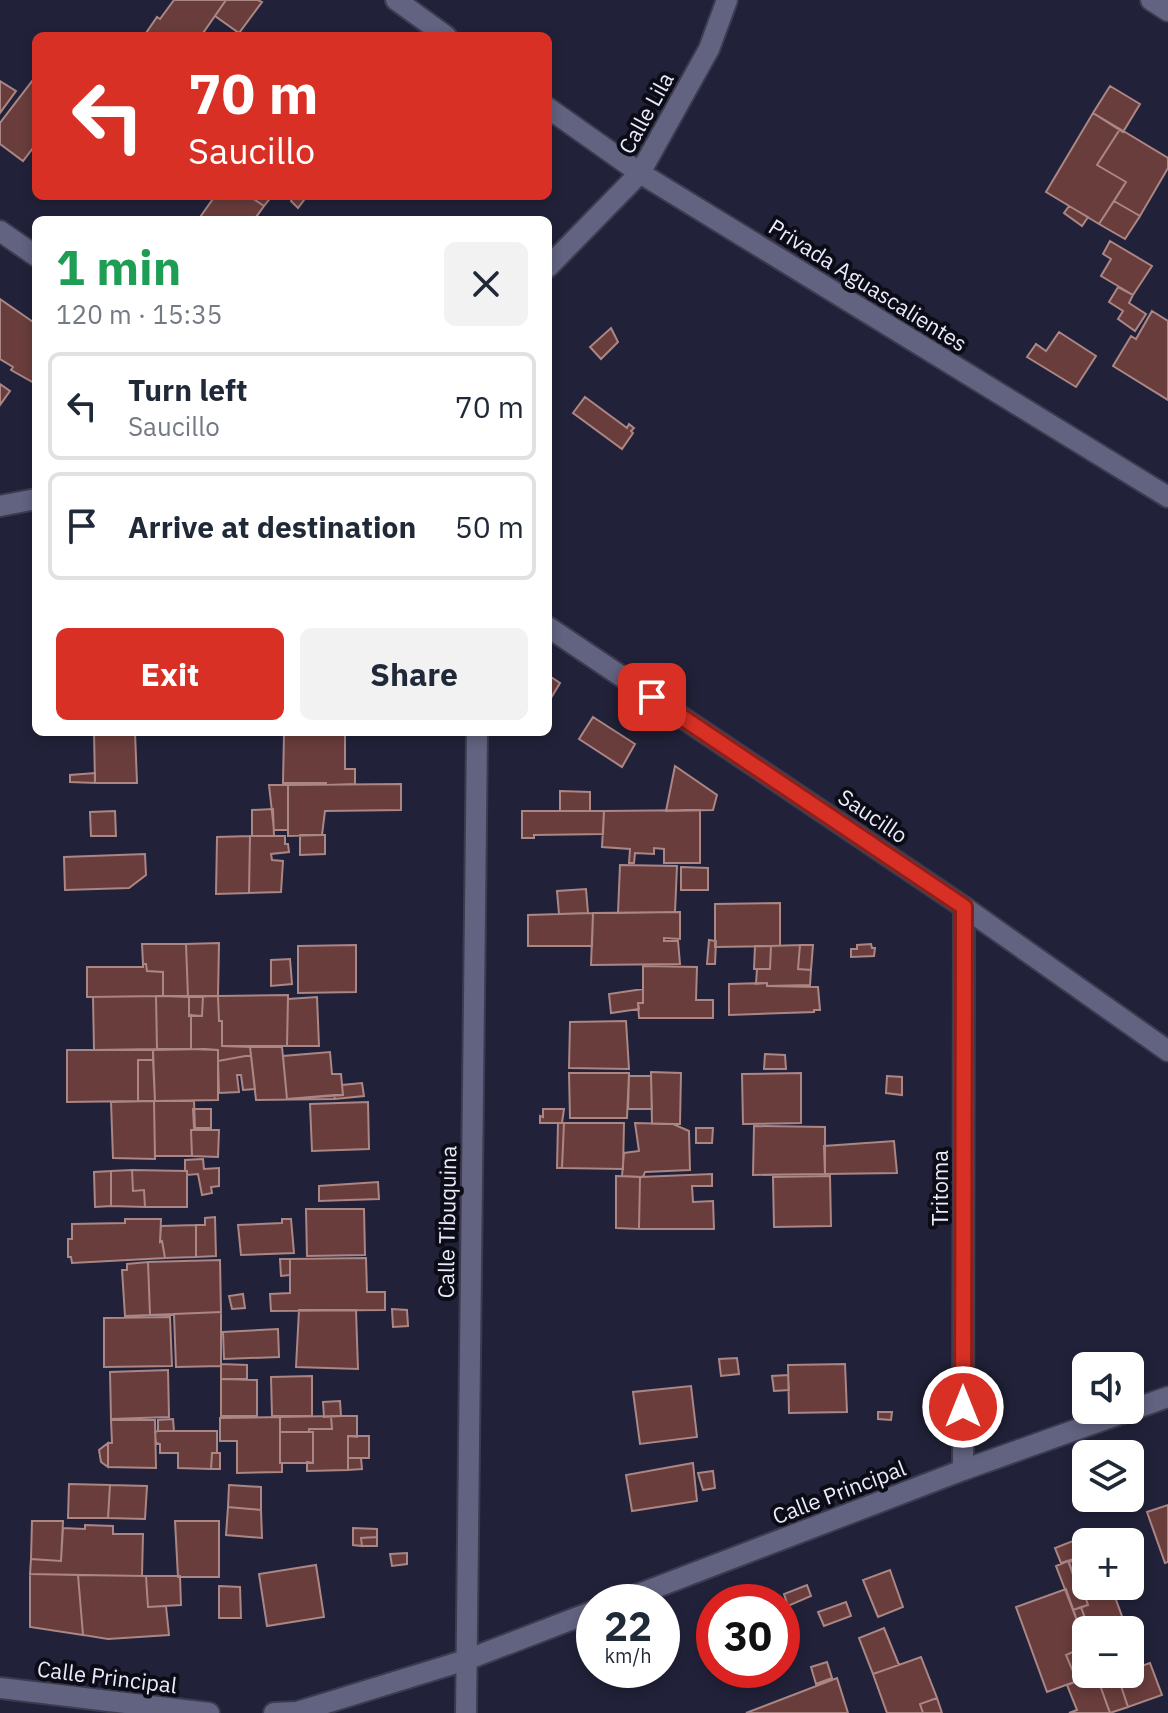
<!DOCTYPE html>
<html lang="en">
<head>
<meta charset="utf-8">
<style>
  body { margin:0; font-family:"IBM Plex Sans",sans-serif; background:#f2f2f3; color:#1f2937; height:100vh; display:flex; flex-direction:column; font-size:30px; white-space:nowrap }
  * { box-sizing:border-box; margin:0 }
  p { font-size:26px; color:#747a83 }
  .icon { flex:none; width:44px; height:44px; fill:none; stroke:currentColor; stroke-width:2; stroke-linecap:round; stroke-linejoin:round }
  .map { position:relative; flex:1; overflow:hidden }
  .details { position:absolute; left:32px; top:216px; width:520px; height:520px; display:flex; flex-direction:column; background:#fff; border-radius:12px; box-shadow:0 4px 12px #0003 }
  .details>* { flex:none }
  .hud { position:absolute; left:32px; top:32px; width:520px; height:168px; border-radius:12px; box-shadow:0 4px 12px #0003; background:#d93025; color:#fff; overflow:hidden }
  .tools { position:absolute; left:1072px; top:1352px; display:grid; gap:16px }
  .tools a { display:grid; place-items:center; width:72px; height:72px; border-radius:12px; background:#fff; box-shadow:0 4px 12px #0003; font-size:40px }
  .speed { position:absolute; left:576px; top:1584px; display:flex; gap:16px; font-size:40px; font-weight:700; text-align:center }
  .speed>* { display:grid; place-content:center; width:104px; height:104px; border-radius:50%; background:#fff; box-shadow:0 4px 12px #0003; line-height:1 }
  .speed small { font-size:20px; font-weight:400 }
  .speed .limit { border:12px solid #d22; background:#fff; color:#111 }
  .pin { position:absolute; display:grid; place-items:center; width:68px; height:68px; color:#fff; margin:-34px; border-radius:16px; box-shadow:0 4px 12px #0006 }
  .me { position:absolute; width:88px; margin:-44px; rotate:0deg; stroke-linejoin:round; filter:drop-shadow(0 0 6px #0008) }
  .turn { display:flex; align-items:center; gap:28px; height:168px; padding:0 24px; font-size:36px }
  .turn .icon { width:104px; height:104px; stroke-width:2.5 }
  .turn b { display:block; font-size:56px; line-height:68px }
  .round { display:grid; place-items:center; flex:none; width:84px; height:84px; border-radius:12px; background:#f2f2f3 }
  .headline { display:flex; align-items:center; justify-content:space-between; height:136px; padding:0 24px }
  h1 { font-size:48px; font-weight:700; line-height:60px; color:#1e9e55 }
  .button { display:flex; gap:16px; margin-top:auto; padding:16px 24px }
  .button a { flex:1; height:92px; border-radius:12px; background:#d93025; color:#fff; font-size:32px; font-weight:700; line-height:92px; text-align:center }
  .button a+a { background:#f2f2f3; color:#1f2937 }
  ul { padding:0; list-style:none }
  li { display:flex; align-items:center; gap:24px; height:108px; margin:0 16px 12px; padding:0 8px; border:4px solid #e0e1e3; border-radius:12px }
  li div { flex:1 }
  li b { display:block; font-size:30px }
  li em { font-style:normal }
  .map>svg:first-child { display:block }
</style>
</head>
<body>
<div class="map">
<svg width="1168" height="1713" viewBox="0 0 1168 1713">
  <rect width="100%" height="100%" fill="#212139"/>
  <path fill="#693d3c" stroke="#aa8685" stroke-width="2" d="M 174,0 L 226,0 L 201,36 L 144,36 L 157,17 L 160,19 Z
    M 226,0 L 258,0 L 262,2 L 239,33 L 215,16 Z
    M 36,76 L 36,144 L 23,161 L 0,144 L 0,123 Z
    M 0,81 L 16,91 L 0,113 Z
    M 1110,86 L 1140,104 L 1123,132 L 1093,113 Z
    M 1093,113 L 1120,129 L 1097,165 L 1126,182 L 1099,224 L 1046,192 Z
    M 1120,129 L 1168,158 L 1168,168 L 1140,216 L 1114,201 L 1126,182 L 1097,165 Z
    M 215,196 L 249,196 L 264,206 L 254,220 L 198,220 Z
    M 249,196 L 272,196 L 264,206 Z
    M 294,196 L 307,196 L 298,208 L 291,201 Z
    M 1114,201 L 1140,216 L 1125,239 L 1099,224 Z
    M 1069,206 L 1088,217 L 1082,226 L 1064,213 Z
    M 1110,241 L 1152,266 L 1133,295 L 1101,276 L 1111,259 L 1103,254 Z
    M 1118,287 L 1133,295 L 1129,303 L 1146,314 L 1135,331 L 1118,319 L 1123,311 L 1109,302 Z
    M 0,299 L 36,324 L 36,384 L 11,370 L 13,367 L 0,359 Z
    M 1152,311 L 1168,321 L 1168,400 L 1113,366 L 1131,336 L 1136,339 Z
    M 611,328 L 618,342 L 601,359 L 590,347 Z
    M 1059,332 L 1096,356 L 1076,387 L 1027,357 L 1036,344 L 1046,351 Z
    M 0,384 L 10,391 L 0,405 Z
    M 585,397 L 627,428 L 629,424 L 634,428 L 631,431 L 633,433 L 622,449 L 573,413 Z
    M 548,675 L 560,683 L 548,703 Z
    M 593,717 L 635,744 L 622,767 L 579,739 Z
    M 94,732 L 135,732 L 137,783 L 95,783 Z
    M 284,734 L 345,735 L 345,769 L 355,769 L 355,784 L 326,785 L 326,783 L 283,783 Z
    M 675,766 L 717,795 L 713,810 L 666,811 Z
    M 95,773 L 95,783 L 70,782 L 70,775 Z
    M 401,784 L 401,810 L 325,811 L 322,835 L 288,836 L 288,785 Z
    M 269,785 L 288,785 L 288,830 L 274,830 Z
    M 560,791 L 590,792 L 590,811 L 560,811 Z
    M 273,809 L 274,836 L 252,836 L 252,810 Z
    M 700,810 L 700,863 L 664,863 L 664,849 L 654,848 L 654,854 L 635,853 L 634,863 L 629,863 L 630,849 L 602,847 L 604,811 Z
    M 115,811 L 116,836 L 91,836 L 90,812 Z
    M 522,811 L 604,811 L 603,834 L 534,835 L 534,838 L 522,838 Z
    M 300,835 L 325,835 L 325,854 L 300,855 Z
    M 250,836 L 249,893 L 216,894 L 217,837 Z
    M 250,836 L 285,836 L 285,844 L 288,844 L 289,852 L 271,854 L 272,860 L 283,861 L 281,892 L 249,893 Z
    M 145,854 L 146,875 L 129,888 L 65,890 L 64,857 Z
    M 620,865 L 677,866 L 675,912 L 618,913 Z
    M 681,867 L 708,868 L 708,890 L 681,890 Z
    M 586,889 L 588,913 L 559,914 L 557,891 Z
    M 780,903 L 780,946 L 715,947 L 715,904 Z
    M 680,912 L 680,939 L 664,938 L 664,941 L 678,941 L 680,964 L 591,965 L 593,913 Z
    M 593,913 L 592,946 L 528,946 L 528,915 Z
    M 709,940 L 716,941 L 715,964 L 707,964 Z
    M 219,943 L 218,996 L 188,997 L 186,944 Z
    M 142,944 L 186,944 L 188,997 L 163,996 L 163,972 L 147,971 L 146,964 L 143,964 Z
    M 871,944 L 872,948 L 875,948 L 874,956 L 851,957 L 851,949 L 857,949 L 857,945 Z
    M 356,945 L 356,992 L 298,993 L 298,946 Z
    M 800,945 L 798,969 L 811,970 L 810,985 L 767,986 L 767,983 L 756,984 L 757,969 L 770,969 L 771,946 Z
    M 800,945 L 813,945 L 811,970 L 798,969 Z
    M 755,946 L 771,946 L 770,969 L 754,969 Z
    M 290,959 L 292,984 L 271,986 L 271,960 Z
    M 143,964 L 146,964 L 147,971 L 163,972 L 163,996 L 87,997 L 87,967 L 143,967 Z
    M 643,966 L 697,967 L 696,1000 L 713,1000 L 713,1018 L 639,1018 L 638,1003 L 643,1003 Z
    M 767,983 L 767,986 L 818,987 L 820,1010 L 814,1010 L 814,1012 L 729,1015 L 729,984 Z
    M 643,989 L 643,1003 L 638,1003 L 639,1009 L 611,1013 L 609,994 Z
    M 288,995 L 287,1046 L 222,1046 L 222,1021 L 219,1021 L 218,996 Z
    M 156,996 L 157,1049 L 94,1050 L 93,997 Z
    M 156,996 L 189,996 L 189,1016 L 191,1015 L 191,1049 L 157,1049 Z
    M 189,996 L 203,996 L 202,1016 L 189,1016 Z
    M 203,996 L 218,996 L 219,1021 L 222,1021 L 222,1046 L 250,1047 L 251,1055 L 218,1061 L 218,1050 L 191,1049 L 191,1015 L 202,1016 Z
    M 317,997 L 319,1046 L 287,1046 L 288,999 Z
    M 626,1021 L 629,1069 L 569,1068 L 570,1022 Z
    M 250,1047 L 282,1047 L 287,1099 L 334,1095 L 335,1099 L 256,1100 Z
    M 205,1049 L 218,1050 L 218,1100 L 155,1101 L 153,1050 Z
    M 67,1050 L 153,1050 L 153,1060 L 138,1060 L 138,1101 L 67,1102 Z
    M 330,1052 L 332,1074 L 341,1074 L 343,1095 L 287,1099 L 283,1056 Z
    M 765,1054 L 785,1055 L 786,1069 L 764,1069 Z
    M 251,1055 L 255,1089 L 243,1090 L 241,1075 L 237,1075 L 239,1092 L 219,1093 L 218,1061 Z
    M 138,1060 L 153,1060 L 155,1101 L 138,1101 Z
    M 651,1072 L 681,1073 L 680,1124 L 652,1124 Z
    M 569,1073 L 629,1073 L 627,1118 L 570,1118 Z
    M 801,1073 L 801,1123 L 743,1124 L 742,1074 Z
    M 629,1076 L 651,1076 L 652,1109 L 628,1109 Z
    M 887,1076 L 902,1077 L 902,1095 L 886,1093 Z
    M 362,1083 L 364,1096 L 335,1099 L 334,1095 L 343,1095 L 342,1085 Z
    M 154,1101 L 155,1159 L 113,1158 L 111,1102 Z
    M 154,1101 L 194,1101 L 195,1130 L 191,1130 L 192,1156 L 155,1156 Z
    M 368,1102 L 369,1149 L 312,1151 L 310,1104 Z
    M 193,1109 L 211,1109 L 211,1128 L 194,1128 Z
    M 543,1109 L 564,1109 L 562,1123 L 540,1123 L 540,1116 L 543,1117 Z
    M 558,1123 L 564,1123 L 562,1168 L 557,1168 Z
    M 564,1123 L 624,1123 L 623,1169 L 562,1168 Z
    M 635,1123 L 673,1124 L 689,1131 L 690,1170 L 645,1172 L 643,1177 L 622,1176 L 624,1153 L 639,1151 Z
    M 754,1126 L 825,1127 L 825,1174 L 753,1175 Z
    M 696,1128 L 713,1128 L 712,1143 L 696,1143 Z
    M 191,1130 L 219,1130 L 218,1157 L 192,1156 Z
    M 894,1141 L 897,1173 L 825,1174 L 824,1146 Z
    M 203,1159 L 204,1169 L 219,1168 L 219,1186 L 211,1187 L 212,1193 L 202,1195 L 198,1174 L 187,1175 L 187,1171 L 185,1171 L 185,1160 Z
    M 132,1170 L 133,1191 L 144,1190 L 145,1207 L 111,1206 L 111,1171 Z
    M 132,1170 L 187,1171 L 187,1207 L 145,1207 L 144,1190 L 133,1191 Z
    M 111,1171 L 111,1206 L 95,1207 L 94,1172 Z
    M 712,1174 L 712,1186 L 692,1186 L 693,1202 L 713,1201 L 714,1229 L 639,1229 L 640,1177 Z
    M 616,1176 L 640,1177 L 639,1229 L 616,1228 Z
    M 830,1176 L 831,1226 L 774,1227 L 773,1177 Z
    M 378,1182 L 379,1199 L 319,1201 L 319,1186 Z
    M 306,1209 L 364,1209 L 365,1255 L 307,1256 Z
    M 215,1217 L 216,1256 L 196,1257 L 196,1225 L 205,1225 L 205,1218 Z
    M 125,1219 L 161,1219 L 160,1242 L 162,1241 L 165,1258 L 72,1263 L 71,1257 L 68,1257 L 68,1239 L 72,1239 L 72,1224 L 125,1223 Z
    M 282,1219 L 291,1219 L 294,1253 L 241,1255 L 238,1225 L 282,1223 Z
    M 196,1225 L 196,1257 L 165,1258 L 162,1241 L 160,1242 L 161,1226 Z
    M 366,1258 L 367,1292 L 385,1292 L 385,1310 L 271,1311 L 270,1294 L 290,1293 L 290,1259 Z
    M 280,1259 L 290,1259 L 290,1275 L 281,1276 Z
    M 220,1260 L 221,1312 L 150,1315 L 148,1262 Z
    M 148,1262 L 150,1315 L 125,1316 L 122,1270 L 127,1270 L 127,1264 Z
    M 243,1294 L 245,1308 L 232,1309 L 229,1296 Z
    M 392,1309 L 407,1310 L 408,1326 L 393,1327 Z
    M 299,1310 L 356,1310 L 358,1369 L 296,1367 Z
    M 221,1312 L 221,1366 L 176,1367 L 174,1314 Z
    M 170,1317 L 172,1366 L 104,1367 L 104,1318 Z
    M 278,1329 L 279,1357 L 224,1359 L 223,1332 Z
    M 737,1358 L 739,1374 L 721,1376 L 719,1359 Z
    M 221,1364 L 247,1365 L 247,1379 L 221,1379 Z
    M 845,1364 L 847,1412 L 789,1413 L 788,1365 Z
    M 168,1370 L 169,1417 L 111,1419 L 110,1372 Z
    M 788,1375 L 789,1390 L 774,1391 L 772,1376 Z
    M 312,1376 L 312,1416 L 272,1416 L 271,1377 Z
    M 221,1379 L 257,1380 L 257,1416 L 221,1416 Z
    M 691,1386 L 697,1437 L 640,1444 L 633,1392 Z
    M 340,1401 L 341,1416 L 324,1417 L 323,1402 Z
    M 878,1412 L 892,1412 L 891,1420 L 878,1419 Z
    M 331,1416 L 332,1429 L 309,1429 L 309,1432 L 280,1432 L 280,1417 Z
    M 331,1416 L 357,1416 L 357,1437 L 348,1436 L 348,1470 L 307,1471 L 307,1462 L 313,1463 L 313,1432 L 309,1432 L 309,1429 L 332,1429 Z
    M 280,1417 L 280,1463 L 282,1463 L 282,1472 L 237,1473 L 237,1441 L 220,1441 L 220,1418 Z
    M 173,1419 L 174,1431 L 158,1431 L 158,1420 Z
    M 111,1420 L 155,1420 L 156,1468 L 108,1467 L 108,1443 L 112,1443 Z
    M 217,1431 L 217,1453 L 212,1453 L 211,1469 L 178,1468 L 178,1453 L 160,1453 L 160,1444 L 156,1443 L 155,1432 L 158,1431 Z
    M 280,1432 L 313,1432 L 313,1463 L 280,1463 Z
    M 348,1436 L 369,1436 L 369,1458 L 348,1458 Z
    M 108,1443 L 108,1467 L 101,1462 L 99,1450 Z
    M 212,1453 L 220,1453 L 220,1469 L 211,1469 Z
    M 348,1458 L 361,1458 L 362,1469 L 348,1470 Z
    M 693,1463 L 697,1501 L 632,1511 L 626,1475 Z
    M 713,1471 L 715,1488 L 703,1490 L 698,1473 Z
    M 69,1484 L 110,1485 L 108,1518 L 68,1518 Z
    M 110,1485 L 147,1486 L 145,1519 L 108,1518 Z
    M 229,1485 L 261,1487 L 261,1510 L 228,1507 Z
    M 1168,1505 L 1168,1562 L 1165,1563 L 1147,1512 Z
    M 228,1507 L 261,1510 L 262,1538 L 226,1535 Z
    M 32,1521 L 63,1521 L 61,1561 L 31,1559 Z
    M 175,1521 L 219,1521 L 219,1577 L 178,1577 Z
    M 85,1525 L 113,1526 L 113,1534 L 143,1534 L 142,1576 L 30,1574 L 31,1559 L 61,1561 L 63,1528 L 85,1529 Z
    M 353,1528 L 377,1529 L 377,1537 L 361,1538 L 362,1546 L 353,1545 Z
    M 1088,1535 L 1090,1542 L 1086,1542 L 1086,1555 L 1061,1563 L 1055,1548 Z
    M 377,1537 L 377,1546 L 362,1546 L 361,1538 Z
    M 407,1553 L 407,1564 L 392,1566 L 390,1554 Z
    M 1086,1555 L 1086,1586 L 1103,1586 L 1080,1594 L 1069,1562 Z
    M 1068,1561 L 1080,1594 L 1084,1593 L 1088,1605 L 1073,1610 L 1056,1566 Z
    M 316,1565 L 324,1617 L 267,1626 L 259,1574 Z
    M 890,1570 L 903,1607 L 878,1617 L 863,1580 Z
    M 30,1574 L 78,1575 L 83,1635 L 30,1627 Z
    M 78,1575 L 146,1576 L 148,1607 L 166,1606 L 169,1635 L 108,1639 L 83,1635 Z
    M 146,1576 L 180,1576 L 181,1605 L 148,1607 Z
    M 807,1585 L 811,1596 L 788,1606 L 784,1594 Z
    M 219,1586 L 240,1587 L 241,1618 L 219,1618 Z
    M 1103,1586 L 1111,1586 L 1127,1630 L 1094,1630 L 1091,1622 L 1087,1624 L 1081,1607 L 1088,1605 L 1084,1593 Z
    M 1066,1589 L 1086,1646 L 1066,1655 L 1077,1681 L 1047,1692 L 1016,1607 Z
    M 846,1602 L 851,1616 L 824,1626 L 818,1612 Z
    M 1081,1607 L 1087,1624 L 1079,1626 L 1073,1610 Z
    M 1091,1622 L 1094,1630 L 1086,1630 L 1086,1645 L 1079,1626 Z
    M 884,1628 L 899,1665 L 873,1674 L 859,1638 Z
    M 1086,1646 L 1086,1674 L 1095,1674 L 1077,1681 L 1066,1655 Z
    M 921,1657 L 937,1698 L 920,1704 L 923,1713 L 887,1713 L 873,1674 Z
    M 827,1662 L 832,1678 L 816,1684 L 811,1667 Z
    M 1150,1663 L 1162,1695 L 1128,1707 L 1117,1674 L 1130,1674 L 1130,1670 Z
    M 1096,1674 L 1110,1713 L 1069,1713 L 1077,1710 L 1067,1685 Z
    M 1096,1674 L 1117,1674 L 1128,1707 L 1110,1713 Z
    M 837,1678 L 848,1713 L 746,1713 Z
    M 937,1698 L 942,1713 L 923,1713 L 920,1704 Z"/>
  <g fill="none" stroke-linecap="round" stroke-linejoin="round">
    <defs>
      <path id="minor" d="M 396,0 L 446,36
        M 1151,0 L 1168,11
        M 548,108 L 640,173 L 1168,497
        M 0,231 L 36,256
        M 963,1470 L 964,907
        M 466,1713 L 477,732"/>
      <path id="tertiary" d="M 548,267 L 640,173 L 709,49 L 727,0
        M 0,506 L 36,499
        M 548,627 L 964,907 L 1168,1051
        M 618,1602 L 963,1470 L 1168,1397
        M 0,1688 L 209,1713
        M 274,1713 L 297,1712 L 466,1660 L 594,1611"/>
    </defs>
    <use href="#minor" stroke="#3c3b50" stroke-width="24"/>
    <use href="#tertiary" stroke="#3c3b50" stroke-width="24"/>
    <use href="#minor" stroke="#626380" stroke-width="20"/>
    <use href="#tertiary" stroke="#626380" stroke-width="20"/>
  </g>
  <g fill="none" stroke-linecap="round" stroke-linejoin="round">
    <defs>
      <path id="route" d="M 652,697 L 964,907 L 963,1407"/>
    </defs>
    <use href="#route" stroke="#8d1f18" stroke-width="20"/>
    <use href="#route" stroke="#d93025" stroke-width="14"/>
  </g>
  <g text-anchor="middle" stroke-width="8" stroke-linejoin="round" paint-order="stroke">
    <g font-size="22" fill="#e9eafb" stroke="#0c0c17">
      <text transform="translate(646 113) rotate(-61)" y="8">Calle Lila</text>
      <text transform="translate(868 285) rotate(32)" y="8">Privada Aguascalientes</text>
      <text transform="translate(873 816) rotate(34)" y="8">Saucillo</text>
      <text transform="translate(940 1188) rotate(-90)" y="8">Tritoma</text>
      <text transform="translate(447 1222) rotate(-89)" y="8">Calle Tibuquina</text>
      <text transform="translate(839 1492) rotate(-21)" y="8">Calle Principal</text>
      <text transform="translate(107 1677) rotate(7)" y="8">Calle Principal</text>
    </g>
  </g>
</svg>
<div class="tools">
<a><svg class="icon" aria-label="sound" viewBox="0 0 24 24"><path d="M4 9h4l5-4v14l-5-4H4zM17 9q2 3 0 6"/></svg></a>
<a><svg class="icon" aria-label="layers" viewBox="0 0 24 24"><path d="M12 4l9 5-9 5-9-5zM3 14l9 5 9-5"/></svg></a>
<a>+</a>
<a>−</a>
</div>
<div class="speed"><div>22<small>km/h</small></div><div class="limit">30</div></div>
<div class="pin" style="left:652px;top:697px;background:#d93025"><svg class="icon" aria-label="arrive" viewBox="0 0 24 24"><path d="M6 21V4h12l-3 4 3 4H6"/></svg></div>
<svg class="me" style="left:963px;top:1407px" viewBox="-20 -20 40 40"><circle r="17" fill="#d93025" stroke="#fff" stroke-width="3"/><path d="M0-11L8 9 0 5-8 9z" fill="#fff"/></svg>
<div class="hud">
<div class="turn"><svg class="icon" aria-label="left" viewBox="0 0 24 24"><path d="M17 20v-9H6M10 6l-5 5 5 5"/></svg><div><b>70 m</b>Saucillo</div></div>
</div>
<section class="details">
<div class="headline"><div><h1>1 min</h1><p>120 m · 15:35</p></div><a class="round"><svg class="icon" aria-label="close" viewBox="0 0 24 24"><path d="M6 6l12 12M18 6L6 18"/></svg></a></div>
<ul>
<li><svg class="icon" aria-label="left" viewBox="0 0 24 24"><path d="M17 20v-9H6M10 6l-5 5 5 5"/></svg><div><b>Turn left</b><p>Saucillo</p></div><em>70 m</em></li>
<li><svg class="icon" aria-label="arrive" viewBox="0 0 24 24"><path d="M6 21V4h12l-3 4 3 4H6"/></svg><div><b>Arrive at destination</b></div><em>50 m</em></li>
</ul>
<div class="button"><a>Exit</a><a>Share</a></div>
</section>
</div>
</body>
</html>
